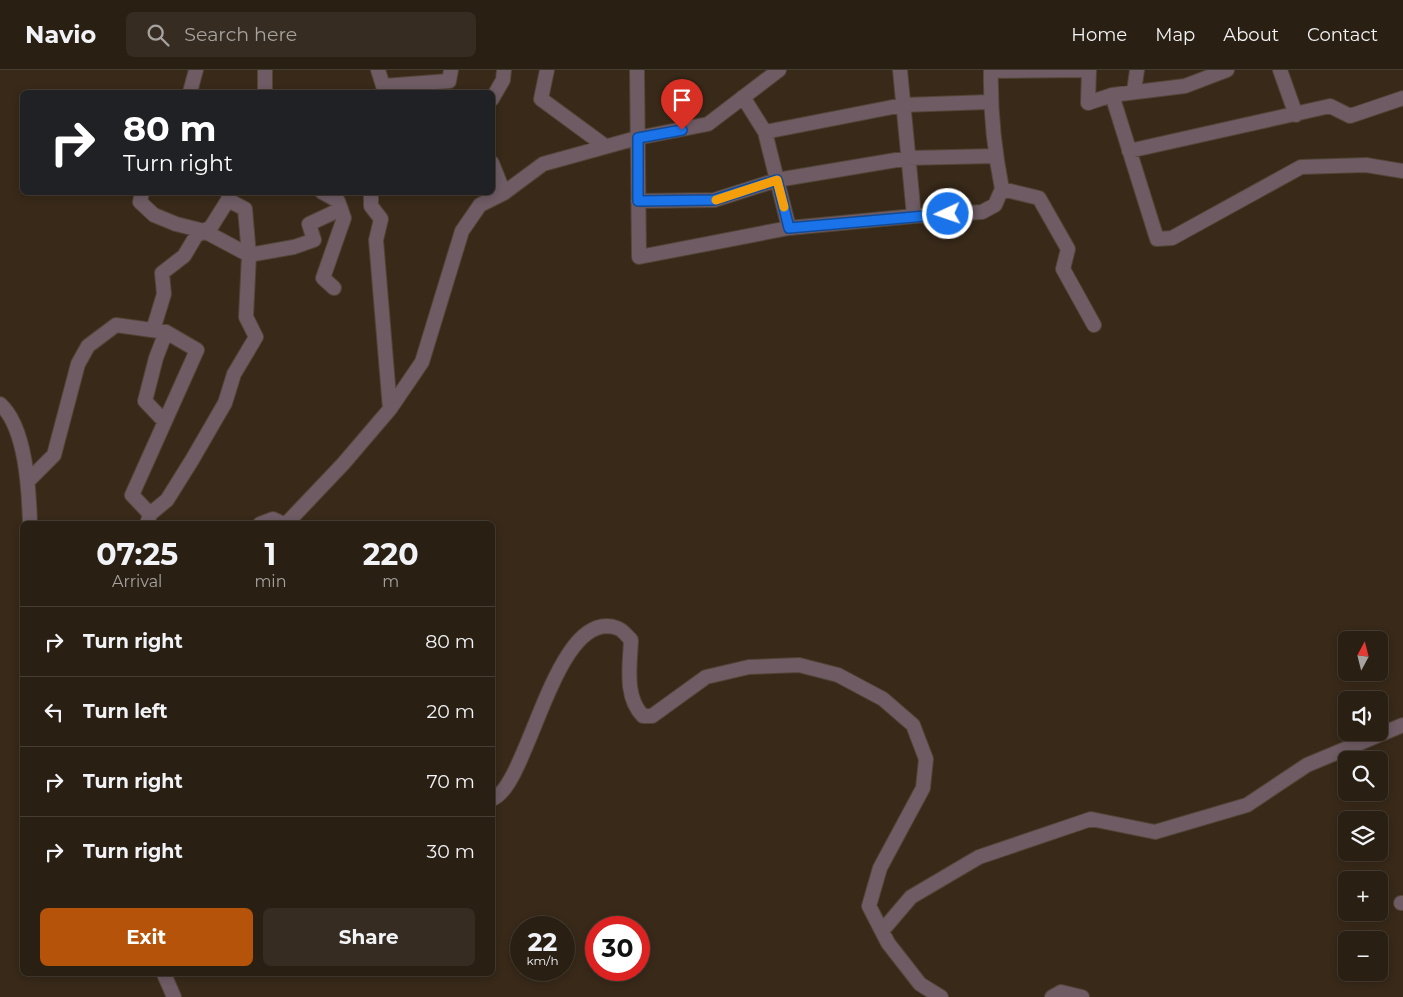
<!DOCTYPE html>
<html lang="en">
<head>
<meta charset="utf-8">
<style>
  body { margin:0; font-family:Montserrat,sans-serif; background:#362c21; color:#f1f3f6; height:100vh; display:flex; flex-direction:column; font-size:19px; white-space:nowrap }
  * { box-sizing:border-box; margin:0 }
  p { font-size:16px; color:#a5a2a0 }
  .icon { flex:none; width:28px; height:28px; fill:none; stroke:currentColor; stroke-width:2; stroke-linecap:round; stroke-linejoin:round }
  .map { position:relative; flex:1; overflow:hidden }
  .panel { position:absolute; left:20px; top:451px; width:475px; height:455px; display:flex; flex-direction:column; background:#2a1f13; border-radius:8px; box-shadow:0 2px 8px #0003,0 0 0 1px #463d33 }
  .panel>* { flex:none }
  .hud { position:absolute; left:20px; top:20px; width:475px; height:105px; border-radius:8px; box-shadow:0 2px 8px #0003,0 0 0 1px #463d33; background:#202124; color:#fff; overflow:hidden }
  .needle { width:32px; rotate:7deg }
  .buttons { position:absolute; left:1338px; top:561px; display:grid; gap:10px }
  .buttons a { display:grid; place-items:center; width:50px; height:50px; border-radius:8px; background:#2a1f13; box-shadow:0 2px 8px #0003,0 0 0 1px #463d33; font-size:25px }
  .speed { position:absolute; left:510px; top:846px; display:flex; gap:10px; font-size:25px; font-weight:700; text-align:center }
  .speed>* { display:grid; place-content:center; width:65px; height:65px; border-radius:50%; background:#2a1f13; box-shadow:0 2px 8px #0003,0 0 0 1px #463d33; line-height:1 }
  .speed small { font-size:12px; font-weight:400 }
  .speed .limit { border:8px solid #d22; background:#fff; color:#111 }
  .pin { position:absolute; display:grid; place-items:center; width:42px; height:42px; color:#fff; margin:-51px -21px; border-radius:50% 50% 50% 0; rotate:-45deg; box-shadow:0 0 5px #0007 }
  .pin .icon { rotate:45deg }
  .me { position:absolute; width:55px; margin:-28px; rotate:267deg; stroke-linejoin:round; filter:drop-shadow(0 0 4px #0008) }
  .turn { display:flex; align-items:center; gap:18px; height:105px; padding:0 20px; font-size:22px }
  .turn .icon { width:65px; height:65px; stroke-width:2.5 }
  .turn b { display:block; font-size:35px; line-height:42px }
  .eta { display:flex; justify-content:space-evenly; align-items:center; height:85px; text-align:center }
  .eta b { font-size:30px; font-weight:700; line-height:35px }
  .button { display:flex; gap:10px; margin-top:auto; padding:10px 20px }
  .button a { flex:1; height:58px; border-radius:8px; background:#b45309; color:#fff; font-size:20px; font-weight:700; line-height:58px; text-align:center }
  .button a+a { background:#362c21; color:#f1f3f6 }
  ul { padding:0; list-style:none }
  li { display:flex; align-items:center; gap:15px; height:70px; padding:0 20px; border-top:1px solid #463d33 }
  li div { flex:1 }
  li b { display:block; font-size:19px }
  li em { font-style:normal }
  header { display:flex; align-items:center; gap:30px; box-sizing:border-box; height:70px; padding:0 25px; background:#2a1f13; border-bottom:1px solid #463d33 }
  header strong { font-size:24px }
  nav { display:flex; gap:28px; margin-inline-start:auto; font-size:18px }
  .search { width:350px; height:45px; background:#362c21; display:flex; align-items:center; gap:12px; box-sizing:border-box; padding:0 18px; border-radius:8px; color:#a5a2a0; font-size:19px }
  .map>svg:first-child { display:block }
</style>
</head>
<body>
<header>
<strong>Navio</strong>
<div class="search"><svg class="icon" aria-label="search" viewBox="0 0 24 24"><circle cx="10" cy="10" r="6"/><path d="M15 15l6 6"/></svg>Search here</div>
<nav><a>Home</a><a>Map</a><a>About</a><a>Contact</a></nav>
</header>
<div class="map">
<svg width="1403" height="927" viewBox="0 0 1403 927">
  <rect width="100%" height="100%" fill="#382919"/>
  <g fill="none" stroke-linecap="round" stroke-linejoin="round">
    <defs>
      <path id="minor" d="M 265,0 L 265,22
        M 378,0 L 385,22
        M 547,0 L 541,29 L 605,76
        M 637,0 L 639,187 L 789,158 L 914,146 L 982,142 L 995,135 L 1002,119
        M 900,0 L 914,146
        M 991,0 C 990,41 994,79 1002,119 L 1039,128 L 1068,179 L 1063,199 L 1094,255
        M 1089,0 L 1088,33 L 1112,25
        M 1227,0 L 1185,16 L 1112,25 L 1157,169 L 1172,168 L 1301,97 L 1366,95 L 1403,101
        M 1280,0 L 1296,45
        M 991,1 L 1086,0
        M 383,16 L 449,11 L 451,0
        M 1134,21 L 1137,0
        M 190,22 L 196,0
        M 743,27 L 765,62 L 789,158
        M 492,29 L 503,10 L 504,0
        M 765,62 L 903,35 L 989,32
        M 1129,81 L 1330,36 L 1350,46 L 1403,28
        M 492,93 L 504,123
        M 142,122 L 140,132 L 154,145 L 176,154 L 204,161 L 249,185 L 294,177 L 314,170 L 309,154 L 341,139
        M 322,122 L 338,131 L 344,148 L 323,208 L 334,218
        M 371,122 L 371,136 L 381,149 L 376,170 L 390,339
        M 638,131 L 714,130 L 777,110 L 908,88 L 995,86
        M 153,260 L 164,224 L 162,203 L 184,186 L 196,166 L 211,157 L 228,130 L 229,122
        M 0,334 C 26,357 29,420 30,454
        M 164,351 L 145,331 L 156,288 L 166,262
        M 28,411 L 54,385 L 78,294 L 88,276 L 116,255 L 166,262 L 197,280 L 132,425 L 150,444
        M 147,454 L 150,444 L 167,430 L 192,390 L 225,333 L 234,304 L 256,267 L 246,247 L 249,185 L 245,139 L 228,130
        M 260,454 L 273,449 L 284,454
        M 286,454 L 343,394 L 390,339 L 422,292 L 462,161 L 480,135 L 504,123 L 543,94 L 637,68 L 708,54 L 779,0
        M 492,729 C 529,717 554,536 617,558 C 622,559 627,566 631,570 C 630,595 624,627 643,646 L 652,646 L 706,607 L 749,597 L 799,595 L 838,605 L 883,629 L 913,655 L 926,689 L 923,718 L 880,798 L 869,836 L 888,873 L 920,914 L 941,927
        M 1401,833 L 1403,833
        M 882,861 L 911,827 L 979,787 L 1091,749 L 1155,762 L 1247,735 L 1307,695 L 1403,655
        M 164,904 L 174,927
        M 1052,927 L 1061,922 L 1082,927"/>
    </defs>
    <use href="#minor" stroke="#524435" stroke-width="16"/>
    <use href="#minor" stroke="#6e5b64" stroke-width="14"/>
  </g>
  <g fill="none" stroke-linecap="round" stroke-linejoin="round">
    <defs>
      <path id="route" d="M 682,60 L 638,68 L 638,131 L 714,130 L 777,110 L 789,158 L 948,144"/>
    </defs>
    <use href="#route" stroke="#114b97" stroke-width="12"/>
    <use href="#route" stroke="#1a73e8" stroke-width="9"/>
    <path stroke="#f59e0b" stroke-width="9" d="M 716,130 L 777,110 L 784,137"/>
  </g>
</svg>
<div class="buttons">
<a><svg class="needle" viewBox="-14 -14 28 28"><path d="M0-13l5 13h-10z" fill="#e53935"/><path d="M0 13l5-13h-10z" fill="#a5a2a0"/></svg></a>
<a><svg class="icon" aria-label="sound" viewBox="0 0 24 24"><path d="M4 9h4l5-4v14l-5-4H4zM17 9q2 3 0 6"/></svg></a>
<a><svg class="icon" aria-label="search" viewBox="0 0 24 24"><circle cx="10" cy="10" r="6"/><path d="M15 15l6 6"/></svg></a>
<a><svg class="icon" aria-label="layers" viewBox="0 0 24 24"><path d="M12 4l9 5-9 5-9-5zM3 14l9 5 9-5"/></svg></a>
<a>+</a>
<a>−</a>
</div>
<div class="speed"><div>22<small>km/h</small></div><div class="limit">30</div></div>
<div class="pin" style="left:682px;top:60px;background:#d93025"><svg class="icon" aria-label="arrive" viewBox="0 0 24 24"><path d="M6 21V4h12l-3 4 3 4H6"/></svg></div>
<svg class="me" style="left:948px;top:144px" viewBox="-20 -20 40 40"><circle r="17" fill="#1a73e8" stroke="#fff" stroke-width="3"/><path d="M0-11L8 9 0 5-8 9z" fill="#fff"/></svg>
<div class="hud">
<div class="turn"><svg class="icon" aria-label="right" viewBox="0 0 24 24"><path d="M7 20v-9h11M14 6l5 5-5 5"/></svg><div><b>80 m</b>Turn right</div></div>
</div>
<section class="panel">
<div class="eta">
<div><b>07:25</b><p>Arrival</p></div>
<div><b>1</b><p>min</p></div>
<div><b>220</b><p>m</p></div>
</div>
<ul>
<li><svg class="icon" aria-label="right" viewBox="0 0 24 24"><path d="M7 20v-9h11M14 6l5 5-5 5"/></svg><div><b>Turn right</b></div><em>80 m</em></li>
<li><svg class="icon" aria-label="left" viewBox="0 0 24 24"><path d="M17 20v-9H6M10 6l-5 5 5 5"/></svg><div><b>Turn left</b></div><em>20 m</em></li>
<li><svg class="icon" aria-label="right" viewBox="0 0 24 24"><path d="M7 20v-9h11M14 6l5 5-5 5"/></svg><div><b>Turn right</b></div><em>70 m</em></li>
<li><svg class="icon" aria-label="right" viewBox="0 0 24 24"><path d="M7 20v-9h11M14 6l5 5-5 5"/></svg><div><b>Turn right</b></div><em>30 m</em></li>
</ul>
<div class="button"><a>Exit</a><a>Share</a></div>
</section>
</div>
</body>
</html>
